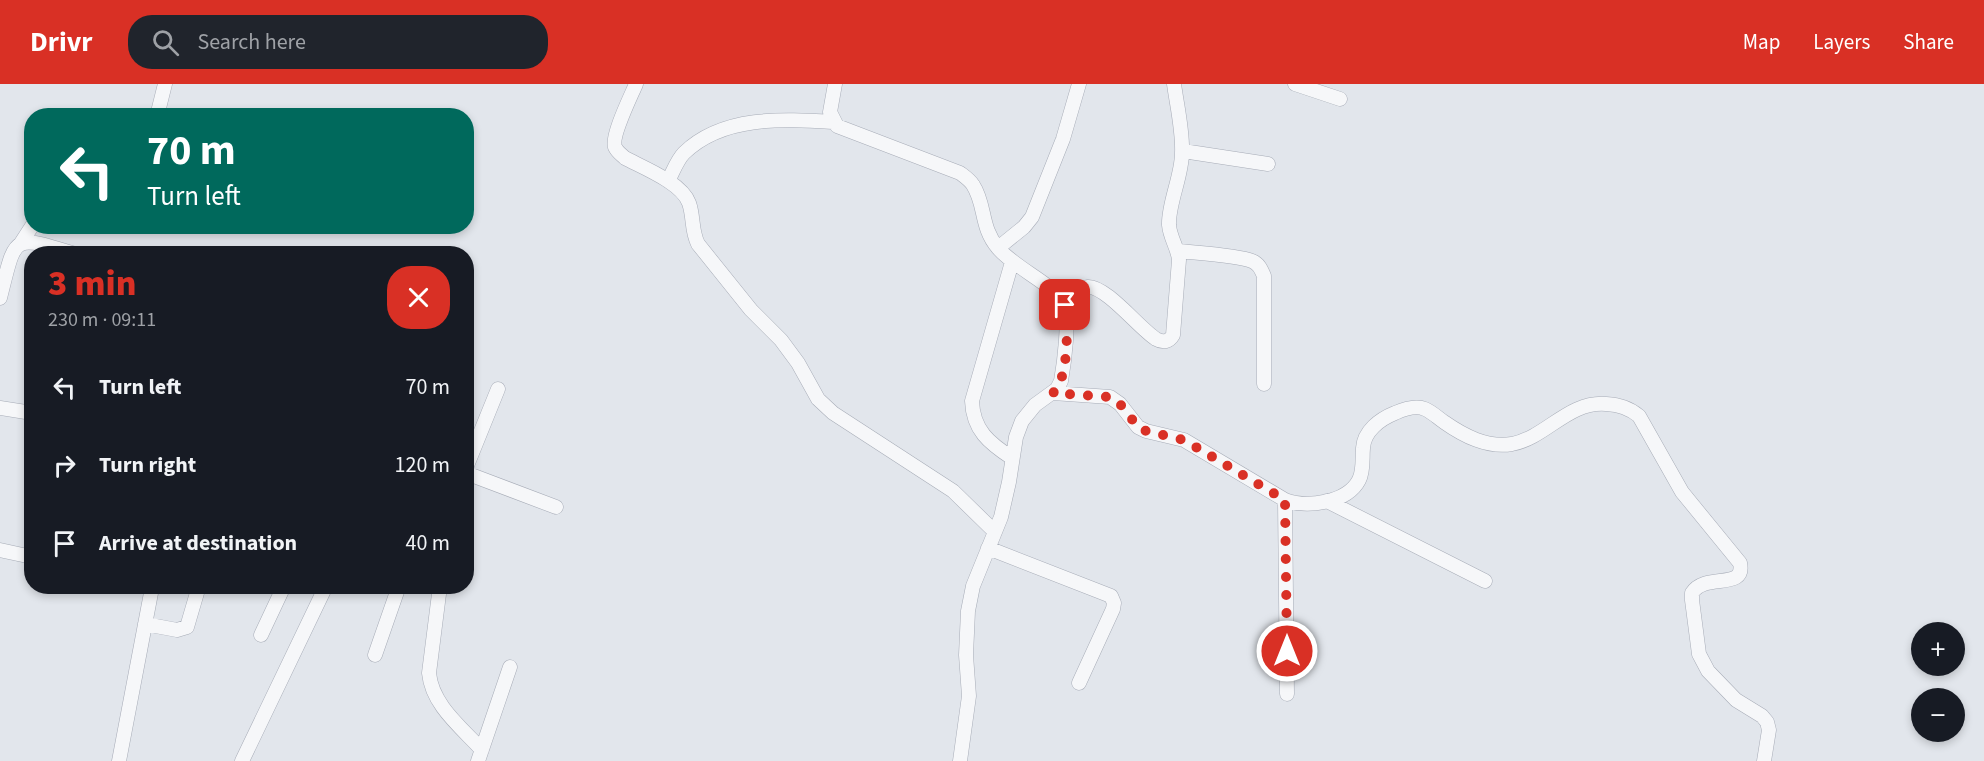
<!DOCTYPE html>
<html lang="en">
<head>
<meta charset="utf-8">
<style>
  body { margin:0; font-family:"Source Sans 3",sans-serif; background:#20242c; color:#f1f3f6; height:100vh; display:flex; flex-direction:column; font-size:22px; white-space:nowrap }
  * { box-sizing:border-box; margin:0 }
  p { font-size:20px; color:#9ea1a6 }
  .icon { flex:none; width:33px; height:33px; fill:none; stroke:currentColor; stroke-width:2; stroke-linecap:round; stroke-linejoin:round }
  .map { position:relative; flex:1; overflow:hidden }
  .drawer { position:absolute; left:24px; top:162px; width:450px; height:348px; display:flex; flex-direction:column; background:#171b24; border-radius:24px; box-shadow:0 3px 9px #0003 }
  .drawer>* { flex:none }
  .banner { position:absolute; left:24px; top:24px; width:450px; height:126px; border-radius:24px; box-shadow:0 3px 9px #0003; background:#00695c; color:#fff; overflow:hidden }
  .buttons { position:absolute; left:1911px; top:538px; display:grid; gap:12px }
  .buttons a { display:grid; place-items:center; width:54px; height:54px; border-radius:50%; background:#171b24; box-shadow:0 3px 9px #0003; font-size:30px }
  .pin { position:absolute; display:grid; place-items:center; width:51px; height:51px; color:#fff; margin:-26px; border-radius:12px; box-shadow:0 3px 9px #0006 }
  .me { position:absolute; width:66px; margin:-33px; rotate:0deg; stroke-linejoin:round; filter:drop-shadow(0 0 4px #0008) }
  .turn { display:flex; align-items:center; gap:21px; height:126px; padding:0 24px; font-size:27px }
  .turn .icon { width:78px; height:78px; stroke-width:2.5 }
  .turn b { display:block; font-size:42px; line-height:51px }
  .round { display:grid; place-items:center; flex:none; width:63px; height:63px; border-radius:24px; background:#20242c }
  .overview { display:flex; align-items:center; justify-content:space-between; height:102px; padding:0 24px }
  h1 { font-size:36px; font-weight:800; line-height:45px; color:#d93025 }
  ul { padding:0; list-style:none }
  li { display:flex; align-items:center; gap:18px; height:78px; padding:0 24px }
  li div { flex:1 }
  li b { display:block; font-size:22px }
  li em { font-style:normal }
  header { display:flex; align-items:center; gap:36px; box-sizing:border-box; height:84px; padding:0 30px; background:#d93025; color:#fff }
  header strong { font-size:28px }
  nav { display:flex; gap:33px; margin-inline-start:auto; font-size:21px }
  .search { width:420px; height:54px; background:#20242c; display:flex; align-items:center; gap:15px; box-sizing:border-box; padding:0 21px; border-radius:24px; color:#9ea1a6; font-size:22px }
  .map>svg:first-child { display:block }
</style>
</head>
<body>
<header>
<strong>Drivr</strong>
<div class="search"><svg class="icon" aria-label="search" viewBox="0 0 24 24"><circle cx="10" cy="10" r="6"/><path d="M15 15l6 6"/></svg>Search here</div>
<nav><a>Map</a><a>Layers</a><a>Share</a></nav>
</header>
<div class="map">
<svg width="1984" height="677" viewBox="0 0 1984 677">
  <rect width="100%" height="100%" fill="#e2e6ec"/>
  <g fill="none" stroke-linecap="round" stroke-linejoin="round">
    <defs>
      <path id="street" d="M 636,0 C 631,12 611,52 615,63 C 617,68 622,71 625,74 C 644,84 682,99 689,119 C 694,133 691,146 698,160 L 751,226 L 781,256 L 798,279 L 818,315 L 833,329 L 953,407 L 995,448
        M 835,0 L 830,28 L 837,42 L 960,89 C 964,92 970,96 973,101 C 986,121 980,143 998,164 C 1013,183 1058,203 1064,220 C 1070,235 1064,280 1061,297 L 1057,305 L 1035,321 L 1022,337 L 1016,353 L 1009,398 L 1001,433 L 973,502 L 968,527 L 966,571 L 969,612 L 960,677
        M 1295,0 L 1340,15
        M 157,32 L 165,0
        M 1183,67 L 1268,80
        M 668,97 C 673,88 677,76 684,69 C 723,31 784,35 834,38
        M 21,159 L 32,142
        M 998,164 L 1024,143 L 1032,133 L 1063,55 L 1079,0
        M 1179,167 C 1197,169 1237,171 1252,177 C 1259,180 1261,185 1264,192 L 1264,300
        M 0,214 C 16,151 11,150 75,170
        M 1061,214 C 1069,210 1079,204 1088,203 C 1106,202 1139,244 1156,255 C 1163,259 1169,258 1173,251 L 1179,176 C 1178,164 1170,154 1169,141 C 1168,120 1182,92 1182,69 C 1183,47 1177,22 1174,0
        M 1053,309 L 1110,313 L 1120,320 L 1138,343 L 1146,347 L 1184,356 L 1285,416 C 1307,424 1347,419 1359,396 C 1364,386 1362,375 1363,364 C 1364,347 1380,335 1395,329 C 1404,325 1416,321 1425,325 C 1432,328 1438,334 1444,338 C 1464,352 1487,364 1512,360 C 1547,353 1568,317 1606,320 C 1620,321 1629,324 1639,332 L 1682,408 L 1740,479 C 1746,507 1705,488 1692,509 L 1692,516 L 1699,570 L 1708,587 L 1736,616 L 1762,632 L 1767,638 L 1769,646 L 1764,677
        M 0,324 L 32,329
        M 1012,374 C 989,359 973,346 972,317 L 1012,178
        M 466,384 L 498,305
        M 466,389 L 556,423
        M 1285,416 L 1287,610
        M 1327,417 L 1485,497
        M 988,464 L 1111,512 L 1114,519 L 1113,525 L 1079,599
        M 0,466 L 32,473
        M 440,502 L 429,589 C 432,621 461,643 482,666
        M 145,540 L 177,546 L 187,543 L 199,502
        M 261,551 L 284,502
        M 375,571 L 399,502
        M 119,677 L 151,509 L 150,502
        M 242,677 L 326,502
        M 478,677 L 510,583"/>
    </defs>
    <use href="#street" stroke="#a7acb7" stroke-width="15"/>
    <use href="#street" stroke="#f6f7f9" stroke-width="14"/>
  </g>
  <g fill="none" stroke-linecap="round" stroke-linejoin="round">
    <path stroke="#d93025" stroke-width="10" stroke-dasharray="0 18" d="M 1065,221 C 1068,242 1069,295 1053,309 L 1110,313 L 1120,320 L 1138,343 L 1146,347 L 1184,356 L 1285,416 L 1287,567"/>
  </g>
</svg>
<div class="buttons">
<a>+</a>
<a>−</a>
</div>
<div class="pin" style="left:1065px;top:221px;background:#d93025"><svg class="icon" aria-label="arrive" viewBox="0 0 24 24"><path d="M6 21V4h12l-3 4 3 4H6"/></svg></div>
<svg class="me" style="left:1287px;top:567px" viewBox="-20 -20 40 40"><circle r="17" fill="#d93025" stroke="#fff" stroke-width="3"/><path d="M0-11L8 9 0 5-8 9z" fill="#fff"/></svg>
<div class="banner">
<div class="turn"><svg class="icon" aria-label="left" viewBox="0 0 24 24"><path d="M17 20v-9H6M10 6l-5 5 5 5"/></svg><div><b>70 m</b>Turn left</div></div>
</div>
<section class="drawer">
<div class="overview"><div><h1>3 min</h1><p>230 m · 09:11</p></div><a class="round" style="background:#d93025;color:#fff"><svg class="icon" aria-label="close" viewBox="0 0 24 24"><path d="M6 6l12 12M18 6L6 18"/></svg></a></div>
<ul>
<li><svg class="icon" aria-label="left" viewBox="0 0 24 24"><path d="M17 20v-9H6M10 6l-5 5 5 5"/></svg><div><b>Turn left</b></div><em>70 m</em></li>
<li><svg class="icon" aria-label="right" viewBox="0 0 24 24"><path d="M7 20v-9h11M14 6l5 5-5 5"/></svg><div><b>Turn right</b></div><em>120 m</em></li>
<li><svg class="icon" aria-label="arrive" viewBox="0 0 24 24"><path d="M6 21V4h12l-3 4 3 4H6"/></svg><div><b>Arrive at destination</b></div><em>40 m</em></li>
</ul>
</section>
</div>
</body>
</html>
